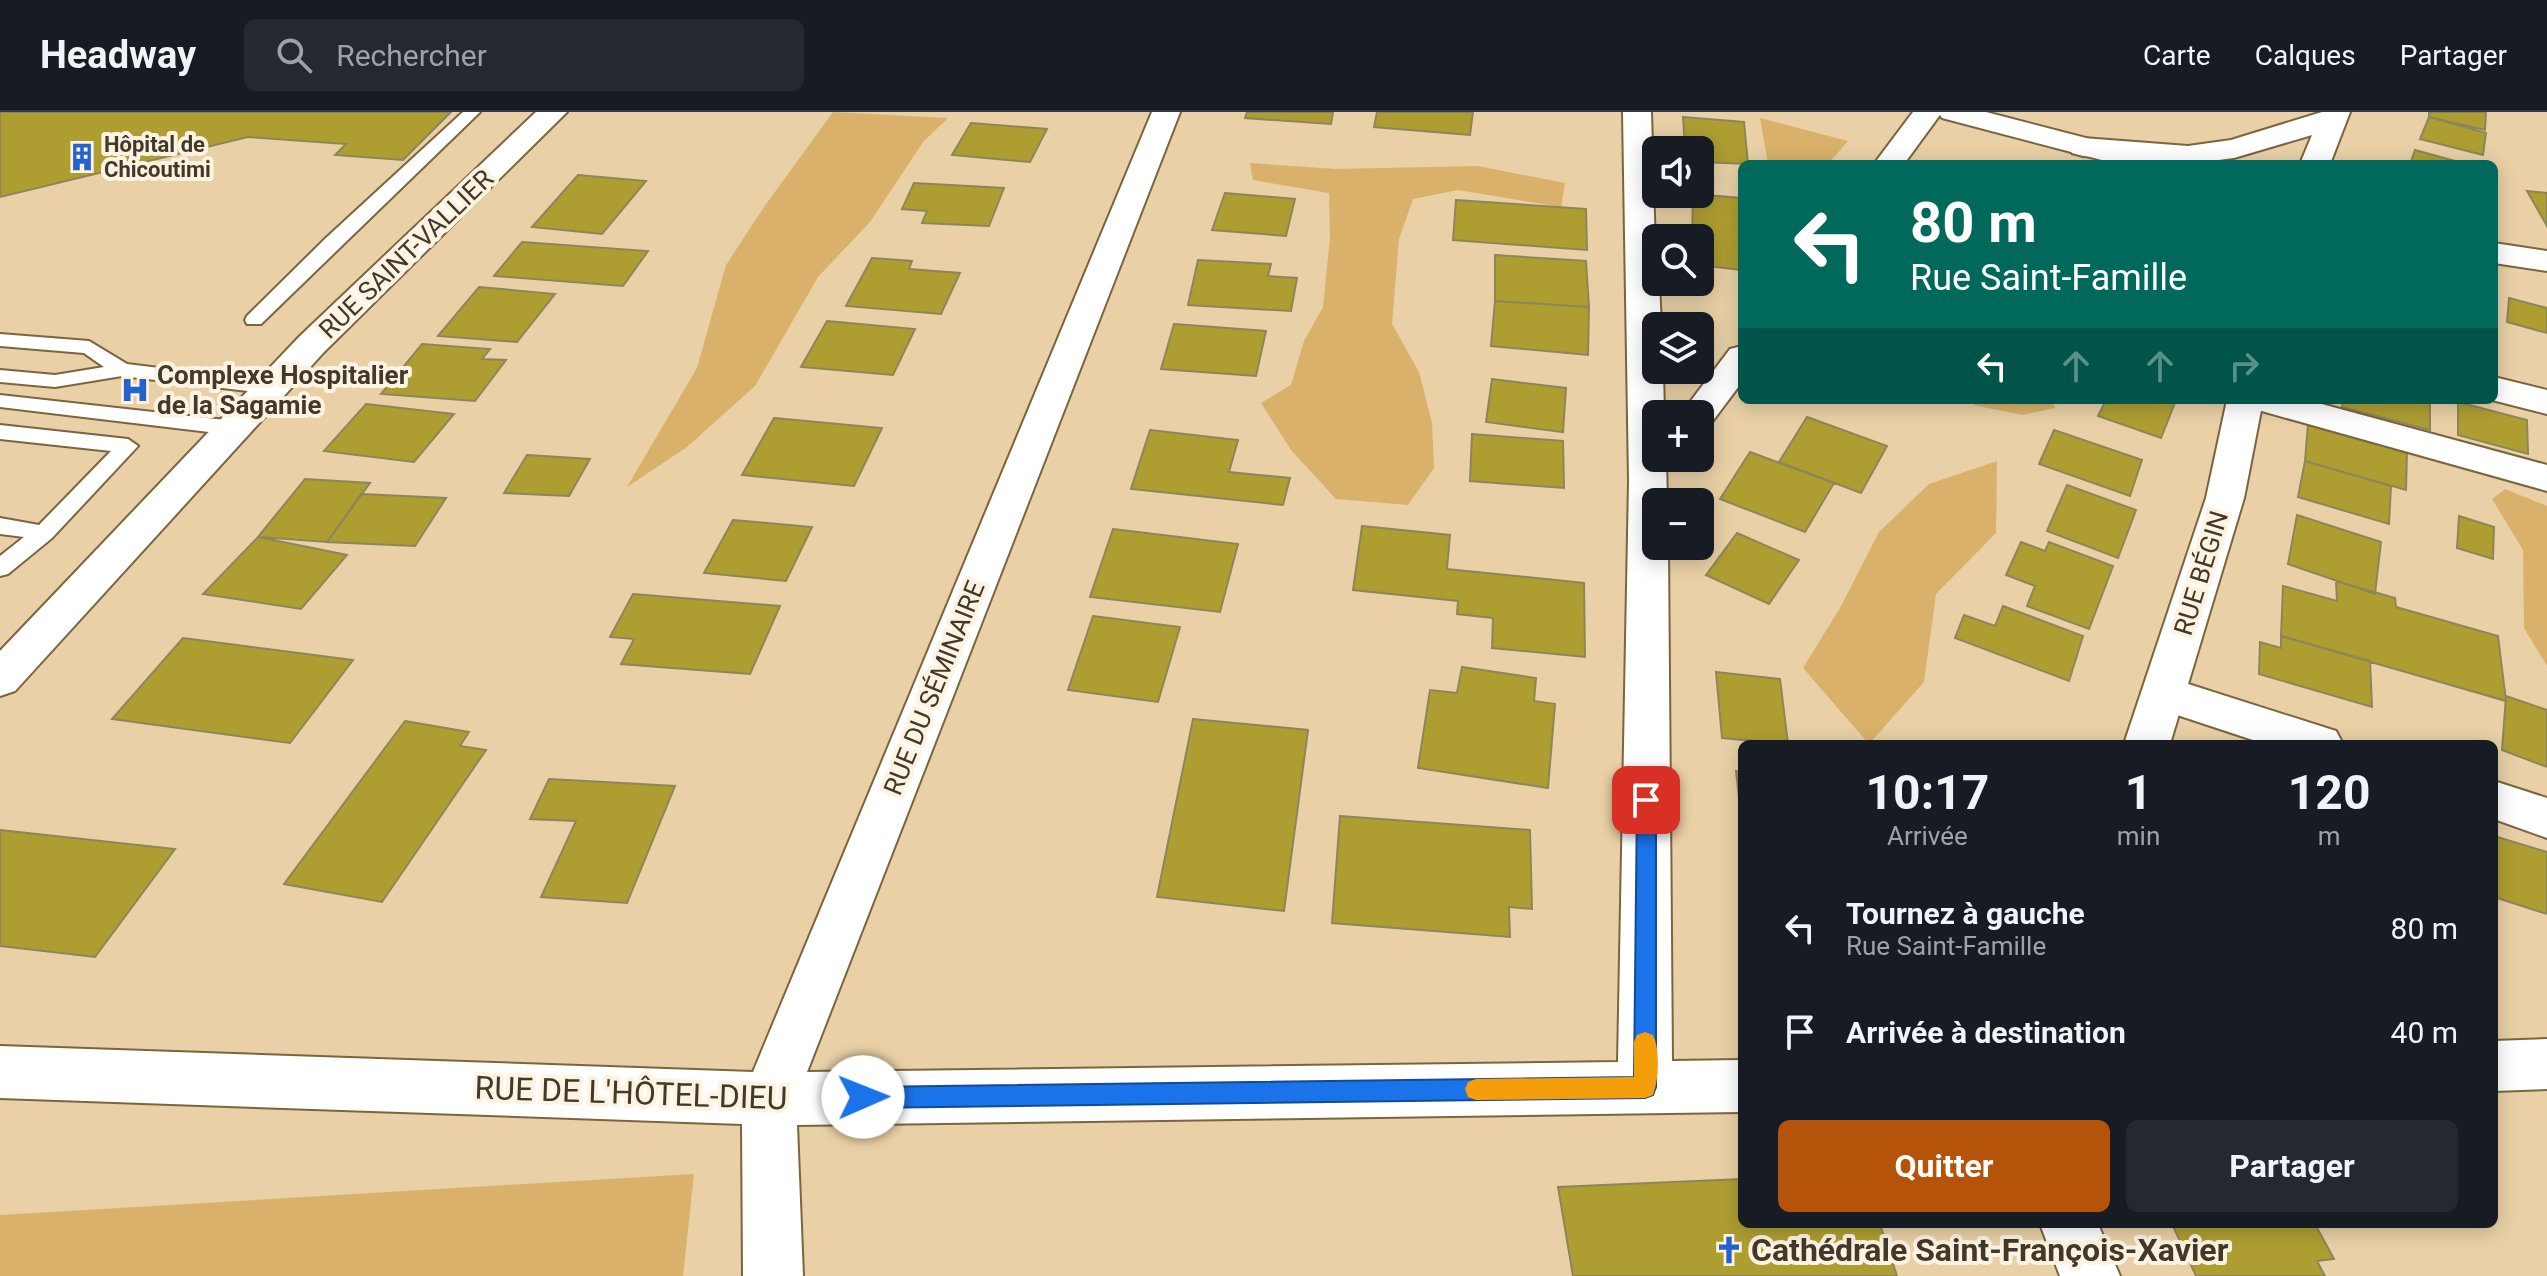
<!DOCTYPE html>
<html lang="fr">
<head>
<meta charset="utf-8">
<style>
  body { margin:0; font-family:Roboto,sans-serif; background:#242831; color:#f1f3f6; height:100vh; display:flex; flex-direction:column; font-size:30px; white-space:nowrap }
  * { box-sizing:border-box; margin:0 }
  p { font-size:26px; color:#9ea1a6 }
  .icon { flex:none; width:44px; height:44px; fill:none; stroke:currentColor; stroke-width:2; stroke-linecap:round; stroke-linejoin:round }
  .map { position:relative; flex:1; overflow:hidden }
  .sheet { position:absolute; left:1738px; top:628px; width:760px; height:488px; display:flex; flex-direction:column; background:#171b24; border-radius:12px; box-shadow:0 4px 20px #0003 }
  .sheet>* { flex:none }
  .top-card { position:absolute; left:1738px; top:48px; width:760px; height:244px; border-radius:12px; box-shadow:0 4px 20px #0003; background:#00695c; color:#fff; overflow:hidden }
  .buttons { position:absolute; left:1642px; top:24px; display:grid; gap:16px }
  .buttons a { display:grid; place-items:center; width:72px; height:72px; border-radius:12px; background:#171b24; box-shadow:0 4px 20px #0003; font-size:40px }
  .pin { position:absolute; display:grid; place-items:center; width:68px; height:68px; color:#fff; margin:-34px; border-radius:16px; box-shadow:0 4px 12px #0006 }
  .me { position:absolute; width:88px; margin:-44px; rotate:89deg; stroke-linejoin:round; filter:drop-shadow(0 0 6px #0008) }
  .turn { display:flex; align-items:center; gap:28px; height:168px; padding:0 40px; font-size:36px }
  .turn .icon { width:104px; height:104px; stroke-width:2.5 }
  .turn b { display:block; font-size:56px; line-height:68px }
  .lanes { display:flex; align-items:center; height:76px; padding:0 40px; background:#0003; justify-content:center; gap:40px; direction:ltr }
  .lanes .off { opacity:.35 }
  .eta { display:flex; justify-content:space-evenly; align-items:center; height:136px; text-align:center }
  .eta b { font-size:48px; font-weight:700; line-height:56px }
  .cta { display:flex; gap:16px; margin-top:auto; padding:16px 40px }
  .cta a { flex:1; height:92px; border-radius:12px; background:#b45309; color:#fff; font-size:32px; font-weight:700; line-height:92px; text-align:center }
  .cta a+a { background:#242831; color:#f1f3f6 }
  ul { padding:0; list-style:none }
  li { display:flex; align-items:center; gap:24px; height:104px; padding:0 40px }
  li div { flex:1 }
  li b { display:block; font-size:30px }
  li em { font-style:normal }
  header { display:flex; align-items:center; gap:48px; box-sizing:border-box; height:112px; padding:0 40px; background:#171b24; border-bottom:2px solid #363941 }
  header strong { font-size:38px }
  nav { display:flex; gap:44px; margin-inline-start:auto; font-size:28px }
  .search { width:560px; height:72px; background:#242831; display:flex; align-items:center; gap:20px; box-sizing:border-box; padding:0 28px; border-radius:12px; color:#9ea1a6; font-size:30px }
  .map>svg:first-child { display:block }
</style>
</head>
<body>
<header>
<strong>Headway</strong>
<div class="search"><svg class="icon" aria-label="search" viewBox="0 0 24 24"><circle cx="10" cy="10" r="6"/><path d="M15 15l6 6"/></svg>Rechercher</div>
<nav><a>Carte</a><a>Calques</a><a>Partager</a></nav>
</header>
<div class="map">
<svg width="2547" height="1164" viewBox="0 0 2547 1164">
  <rect width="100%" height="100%" fill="#e9d0a6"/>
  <path fill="#d9b16a" d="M 833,0 L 948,6 L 923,30 L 870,110 L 818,165 L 755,274 L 687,335 L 627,375 L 697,256 L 726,153 L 764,95 Z
    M 1760,6 L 1848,29 L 1828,52 L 1768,52 Z
    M 1250,51 L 1336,57 L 1478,54 L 1565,71 L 1561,95 L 1458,78 L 1413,87 L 1399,127 L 1392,212 L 1419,260 L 1432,311 L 1434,356 L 1408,393 L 1336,387 L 1291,338 L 1261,291 L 1291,273 L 1304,229 L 1323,195 L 1330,125 L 1329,81 L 1253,68 Z
    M 1978,288 L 2052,288 L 2055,296 L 2023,303 L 1973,293 Z
    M 1997,349 L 1996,421 L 1936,482 L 1924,570 L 1869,632 L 1803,556 L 1840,496 L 1879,420 L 1929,372 Z
    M 2505,377 L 2547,394 L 2547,554 L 2524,516 L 2523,438 L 2492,387 Z
    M 694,1062 L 683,1164 L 0,1164 L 0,1103 Z"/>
  <path fill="#ae9e32" stroke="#8d865a" stroke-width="2" d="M 0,0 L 451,0 L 403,48 L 335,43 L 346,32 L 248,25 L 0,85 Z
    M 1247,0 L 1333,0 L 1331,12 L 1245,6 Z
    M 1377,0 L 1473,0 L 1470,23 L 1374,15 Z
    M 2429,0 L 2486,0 L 2485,18 L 2429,5 Z
    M 1683,5 L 1744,10 L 1748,52 L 1700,50 L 1700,38 L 1685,38 Z
    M 2429,5 L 2486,21 L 2483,43 L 2420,27 Z
    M 971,11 L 1047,17 L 1030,50 L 952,43 Z
    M 2415,38 L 2466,52 L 2410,52 Z
    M 578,63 L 646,69 L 602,122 L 532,115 Z
    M 914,71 L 1004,76 L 989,114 L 922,111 L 927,99 L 902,97 Z
    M 2527,79 L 2547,81 L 2547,114 Z
    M 1225,81 L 1295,87 L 1286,124 L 1212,118 Z
    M 1693,82 L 1742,86 L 1742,158 L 1700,153 L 1700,126 L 1692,126 Z
    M 1456,88 L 1586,97 L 1587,138 L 1453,128 Z
    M 522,130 L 648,139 L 623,174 L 494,164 Z
    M 1495,143 L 1586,149 L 1589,195 L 1495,189 Z
    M 872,146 L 912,149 L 909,157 L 960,161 L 941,202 L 846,194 Z
    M 1198,148 L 1271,152 L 1268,164 L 1297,166 L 1291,199 L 1188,193 Z
    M 479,175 L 555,182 L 517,230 L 438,224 Z
    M 2509,186 L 2547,196 L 2547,221 L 2507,210 Z
    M 1495,189 L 1589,195 L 1588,243 L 1491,234 Z
    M 827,209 L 915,217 L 893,263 L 801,255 Z
    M 1174,212 L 1266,219 L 1256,264 L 1161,257 Z
    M 422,232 L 490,237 L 482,247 L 506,248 L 475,289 L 381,282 Z
    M 1492,267 L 1566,276 L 1563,320 L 1486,310 Z
    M 2106,288 L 2176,288 L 2161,326 L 2098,304 Z
    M 2343,288 L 2430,288 L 2430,318 L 2342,295 Z
    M 2458,290 L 2527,308 L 2528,342 L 2458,323 Z
    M 366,292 L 454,302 L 414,350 L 324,339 Z
    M 1807,305 L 1887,334 L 1861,381 L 1779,350 Z
    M 774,306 L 882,316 L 854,374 L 742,363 Z
    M 2308,312 L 2407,340 L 2406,378 L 2305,349 Z
    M 1150,318 L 1238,328 L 1229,360 L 1290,366 L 1283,393 L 1131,377 Z
    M 2054,318 L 2142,348 L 2130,384 L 2039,352 Z
    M 1472,322 L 1563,329 L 1564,376 L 1470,369 Z
    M 1750,340 L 1834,371 L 1805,420 L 1720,387 Z
    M 527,343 L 590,347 L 569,384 L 504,381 Z
    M 2305,349 L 2391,374 L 2389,412 L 2298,385 Z
    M 305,367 L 370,371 L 327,430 L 258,425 Z
    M 2067,373 L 2136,398 L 2118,446 L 2047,419 Z
    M 361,382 L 446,386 L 415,434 L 327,430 Z
    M 2297,403 L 2381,430 L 2375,482 L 2288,452 Z
    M 2459,404 L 2494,415 L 2493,447 L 2457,436 Z
    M 733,408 L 812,415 L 786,469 L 704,461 Z
    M 1362,414 L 1450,423 L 1447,457 L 1584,471 L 1585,545 L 1492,536 L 1493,506 L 1457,502 L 1458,489 L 1353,478 Z
    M 1113,417 L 1238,432 L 1220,500 L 1090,485 Z
    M 1737,421 L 1799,448 L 1769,492 L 1706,463 Z
    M 258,425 L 347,443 L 301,497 L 203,482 Z
    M 2021,430 L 2045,439 L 2049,430 L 2113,454 L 2089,517 L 2027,494 L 2035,474 L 2006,463 Z
    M 2336,469 L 2395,486 L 2396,495 L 2498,524 L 2506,589 L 2281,524 L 2283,474 L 2337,489 Z
    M 633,482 L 780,494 L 750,562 L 621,552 L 634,527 L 610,525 Z
    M 2003,494 L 2083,524 L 2069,569 L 1955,526 L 1964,503 L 1995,514 Z
    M 1093,504 L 1180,515 L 1158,590 L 1068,578 Z
    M 2281,524 L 2370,549 L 2372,595 L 2259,562 L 2260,530 L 2281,536 Z
    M 183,526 L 353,548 L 290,631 L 112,607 Z
    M 1462,555 L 1536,566 L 1534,589 L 1555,592 L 1548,676 L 1418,656 L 1430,578 L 1457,581 Z
    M 1716,560 L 1780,567 L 1788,632 L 1722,626 Z
    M 2506,584 L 2547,598 L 2547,655 L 2502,638 Z
    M 1193,607 L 1308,618 L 1284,799 L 1157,785 Z
    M 405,609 L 469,620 L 460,634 L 486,638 L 382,790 L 284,772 Z
    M 1736,659 L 1742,660 L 1742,704 L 1741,703 Z
    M 549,667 L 675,674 L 627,791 L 541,785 L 576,709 L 530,707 Z
    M 1340,704 L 1530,718 L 1532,797 L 1509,795 L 1510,825 L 1332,811 Z
    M 0,718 L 175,737 L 95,845 L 0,834 Z
    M 2494,724 L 2547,740 L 2547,802 L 2494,785 Z
    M 1742,1067 L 1742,1112 L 1880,1112 L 1897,1164 L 1573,1164 L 1558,1075 Z
    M 2172,1112 L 2315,1112 L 2334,1147 L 2317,1149 L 2325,1164 L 2196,1164 Z"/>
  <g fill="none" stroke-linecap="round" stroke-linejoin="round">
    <defs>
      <path id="service" d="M 463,0 L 480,0 L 261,212 L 247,212 L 245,208 L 247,204 L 326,126 Z
        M 0,222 L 89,229 L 127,252 L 272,270 L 282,276 L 272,282 L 122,264 L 55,275 L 0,270 L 0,258 L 55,263 L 104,255 L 84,241 L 0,234 Z
        M 0,283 L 234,309 L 244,316 L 234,323 L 0,295 Z
        M 0,313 L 128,327 L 138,334 L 52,426 L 8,462 L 0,464 L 0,444 L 24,425 L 0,422 L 0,406 L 39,413 L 111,339 L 0,327 Z"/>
      <path id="minor" d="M 536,0 L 567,0 L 324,240 L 15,579 L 0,584 L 0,539 L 300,224 Z
        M 1152,0 L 1180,0 L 807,960 L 1618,950 L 1629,369 L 1623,0 L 1651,0 L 1656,170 L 1659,170 L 1661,214 L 1656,214 L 1656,258 L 1663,258 L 1664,302 L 1656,302 L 1656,346 L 1666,346 L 1667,390 L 1656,390 L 1656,434 L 1668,434 L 1672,949 L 1742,948 L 1742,1000 L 797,1013 L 803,1164 L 743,1164 L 742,1012 L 0,986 L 0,934 L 753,960 Z
        M 1913,0 L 1942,0 L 1904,52 L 1874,52 Z
        M 1742,234 L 1742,270 L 1712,310 L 1700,314 L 1700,302 L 1681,302 L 1730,237 Z
        M 2494,265 L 2547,278 L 2547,302 L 2492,288 Z
        M 2246,288 L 2307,288 L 2547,353 L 2547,379 L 2251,296 Z
        M 2163,564 L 2336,619 L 2343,632 L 2265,632 L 2147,593 L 2141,581 L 2147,569 Z
        M 2494,669 L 2547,686 L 2547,726 L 2494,707 Z
        M 2547,927 L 2547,977 L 2494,979 L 2494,929 Z"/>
      <path id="tertiary" d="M 2322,0 L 2350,0 L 2330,52 L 2300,52 L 2312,23 L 2234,46 L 2188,52 L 2083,44 L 2072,41 L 2068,35 L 2072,29 L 2083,26 L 2188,34 L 2231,28 Z
        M 2227,288 L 2263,288 L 2244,386 L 2170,632 L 2124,632 L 2206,386 Z
        M 2040,1112 L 2098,1112 L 2120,1164 L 2060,1164 Z"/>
      <path id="secondary" d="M 1938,0 L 1986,0 L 2163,46 L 2167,52 L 2117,52 L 1942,6 Z
        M 2494,131 L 2547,139 L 2547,159 L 2494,151 Z"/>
    </defs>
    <use href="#service" stroke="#7b653e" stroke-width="4"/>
    <use href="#minor" stroke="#7b653e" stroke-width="4"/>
    <use href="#tertiary" stroke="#7b653e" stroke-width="4"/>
    <use href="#secondary" stroke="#7b653e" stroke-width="4"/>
    <use href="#service" fill="#fff" fill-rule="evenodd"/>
    <use href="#minor" fill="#fff" fill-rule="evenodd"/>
    <use href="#tertiary" fill="#fff" fill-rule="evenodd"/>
    <use href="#secondary" fill="#fff" fill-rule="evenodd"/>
  </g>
  <path fill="#1a73e8" stroke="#114b97" stroke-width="2" d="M 1646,680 L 1653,682 L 1656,688 L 1656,975 L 1653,983 L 1645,986 L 863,996 L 855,993 L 851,985 L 855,978 L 863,975 L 1634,965 L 1637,688 L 1640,682 Z"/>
  <path fill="#f59e0b" d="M 1645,920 L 1653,923 C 1660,937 1659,968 1653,983 L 1645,986 L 1476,988 L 1468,985 L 1465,977 L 1468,970 L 1476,967 L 1634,965 L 1634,930 L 1637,923 Z"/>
  <defs>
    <symbol id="building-bare" viewBox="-9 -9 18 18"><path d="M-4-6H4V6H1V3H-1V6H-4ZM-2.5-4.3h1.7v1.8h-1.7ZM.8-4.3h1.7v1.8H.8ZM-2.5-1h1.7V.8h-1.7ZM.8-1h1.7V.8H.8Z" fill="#2463cf" stroke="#fdf3e2" stroke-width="2.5" paint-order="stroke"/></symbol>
    <symbol id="hospital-bare" viewBox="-9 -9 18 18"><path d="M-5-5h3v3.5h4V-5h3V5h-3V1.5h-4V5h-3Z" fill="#2463cf" stroke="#fdf3e2" stroke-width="2.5" paint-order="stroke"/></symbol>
    <symbol id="church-bare" viewBox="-9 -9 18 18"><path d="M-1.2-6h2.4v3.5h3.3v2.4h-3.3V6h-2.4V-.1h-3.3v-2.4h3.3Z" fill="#2463cf" stroke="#fdf3e2" stroke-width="2.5" paint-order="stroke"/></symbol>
  </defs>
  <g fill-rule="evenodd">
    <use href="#building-bare" x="62" y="25" width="40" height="40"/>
    <use href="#hospital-bare" x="115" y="258" width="40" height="40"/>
    <use href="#church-bare" x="1709" y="1118" width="40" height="40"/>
  </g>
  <g text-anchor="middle" stroke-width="8" stroke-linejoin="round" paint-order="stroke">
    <g font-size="22" font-weight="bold" fill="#433928" stroke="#fdf3e2" text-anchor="start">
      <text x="104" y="40">Hôpital de<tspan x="104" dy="25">Chicoutimi</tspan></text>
    </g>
    <g font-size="26" fill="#433928" stroke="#fdf3e2">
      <text transform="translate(406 142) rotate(-44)" y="9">RUE SAINT-VALLIER</text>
      <text transform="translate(2201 461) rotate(-73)" y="9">RUE BÉGIN</text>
      <text transform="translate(934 576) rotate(-68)" y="9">RUE DU SÉMINAIRE</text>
    </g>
    <g font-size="26" font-weight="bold" fill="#433928" stroke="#fdf3e2" text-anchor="start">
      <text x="157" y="272">Complexe Hospitalier<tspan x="157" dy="30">de la Sagamie</tspan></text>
    </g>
    <g font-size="32" fill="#433928" stroke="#fdf3e2">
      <text transform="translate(631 981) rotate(2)" y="11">RUE DE L'HÔTEL-DIEU</text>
    </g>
    <g font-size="32" font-weight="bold" fill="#433928" stroke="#fdf3e2" text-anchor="start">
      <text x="1751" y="1149">Cathédrale Saint-François-Xavier</text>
    </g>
  </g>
</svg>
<div class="buttons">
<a><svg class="icon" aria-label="sound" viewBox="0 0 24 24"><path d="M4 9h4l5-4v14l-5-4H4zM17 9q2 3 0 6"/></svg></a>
<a><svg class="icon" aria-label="search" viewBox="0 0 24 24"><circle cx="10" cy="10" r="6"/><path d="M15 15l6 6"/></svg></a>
<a><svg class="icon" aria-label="layers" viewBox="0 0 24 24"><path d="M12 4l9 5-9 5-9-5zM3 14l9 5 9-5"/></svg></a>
<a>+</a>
<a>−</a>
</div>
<div class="pin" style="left:1646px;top:688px;background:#d93025"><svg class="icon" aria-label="arrive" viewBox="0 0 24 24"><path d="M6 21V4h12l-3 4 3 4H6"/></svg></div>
<svg class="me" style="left:863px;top:985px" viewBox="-20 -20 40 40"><circle r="19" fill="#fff"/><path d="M0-13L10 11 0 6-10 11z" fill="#1a73e8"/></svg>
<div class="top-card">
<div class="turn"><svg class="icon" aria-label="left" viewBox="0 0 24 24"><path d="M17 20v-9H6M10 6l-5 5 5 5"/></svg><div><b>80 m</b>Rue Saint-Famille</div></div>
<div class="lanes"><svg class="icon" aria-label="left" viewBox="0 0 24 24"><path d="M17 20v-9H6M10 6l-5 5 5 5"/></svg><svg class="icon off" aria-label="ahead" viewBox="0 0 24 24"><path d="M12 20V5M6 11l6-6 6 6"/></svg><svg class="icon off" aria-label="ahead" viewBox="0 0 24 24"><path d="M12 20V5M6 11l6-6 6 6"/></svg><svg class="icon off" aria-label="right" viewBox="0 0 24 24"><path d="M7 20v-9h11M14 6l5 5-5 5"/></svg></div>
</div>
<section class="sheet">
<div class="eta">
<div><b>10:17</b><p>Arrivée</p></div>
<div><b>1</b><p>min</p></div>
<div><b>120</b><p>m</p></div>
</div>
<ul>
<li><svg class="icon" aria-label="left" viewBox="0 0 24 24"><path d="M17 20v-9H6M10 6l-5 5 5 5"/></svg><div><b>Tournez à gauche</b><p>Rue Saint-Famille</p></div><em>80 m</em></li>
<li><svg class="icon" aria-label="arrive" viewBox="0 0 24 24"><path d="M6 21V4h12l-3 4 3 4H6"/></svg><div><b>Arrivée à destination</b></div><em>40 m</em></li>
</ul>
<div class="cta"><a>Quitter</a><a>Partager</a></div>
</section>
</div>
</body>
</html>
